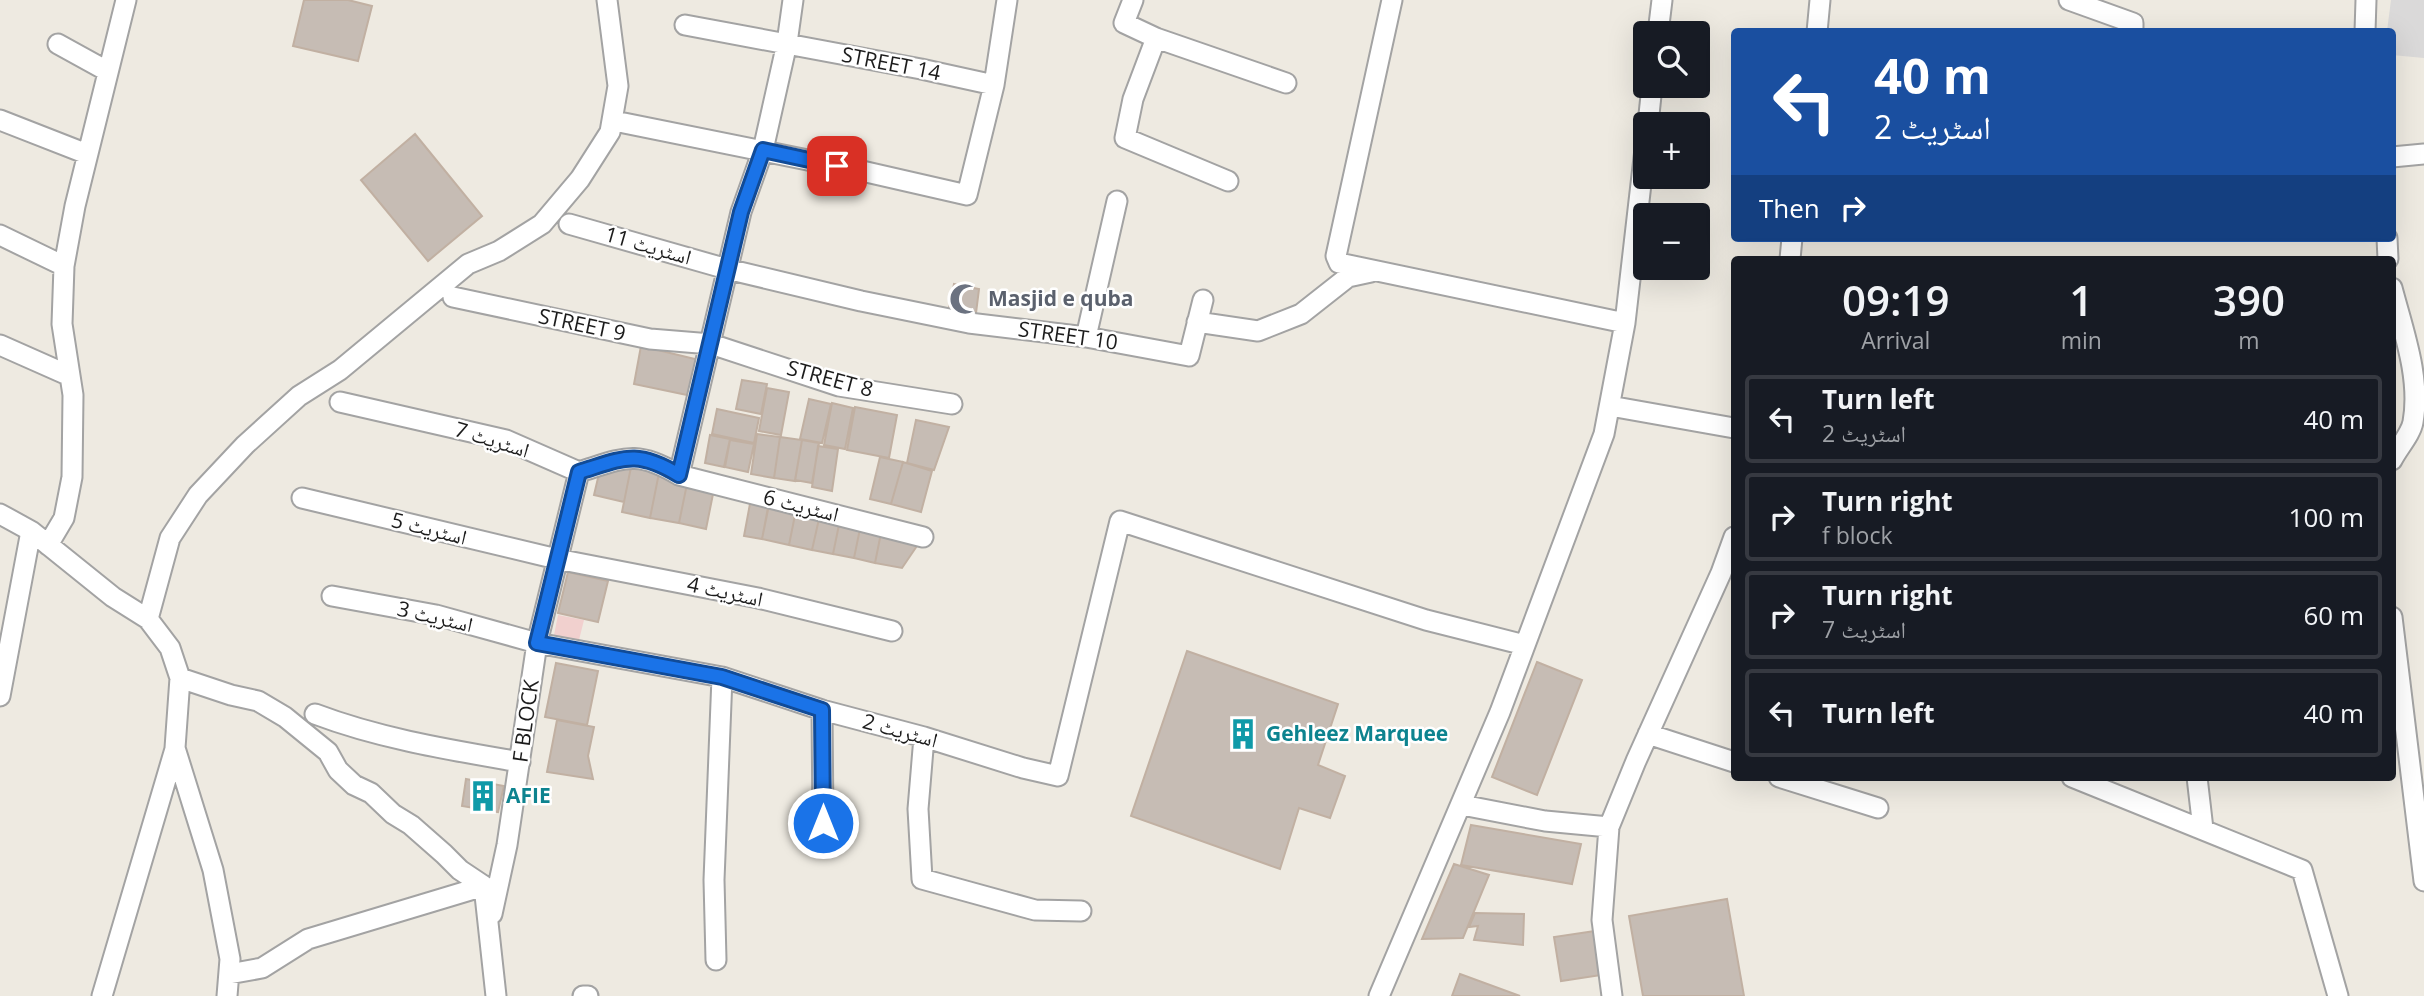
<!DOCTYPE html>
<html lang="en">
<head>
<meta charset="utf-8">
<style>
  body { margin:0; font-family:"Open Sans","Noto Naskh Arabic",sans-serif; background:#20242c; color:#f1f3f6; height:100vh; display:flex; flex-direction:column; font-size:26px; white-space:nowrap }
  * { box-sizing:border-box; margin:0 }
  p { font-size:23px; color:#9ea1a6 }
  .icon { flex:none; width:38px; height:38px; fill:none; stroke:currentColor; stroke-width:2; stroke-linecap:round; stroke-linejoin:round }
  .map { position:relative; flex:1; overflow:hidden }
  .sheet { position:absolute; left:1731px; top:256px; width:665px; height:525px; display:flex; flex-direction:column; background:#171b24; border-radius:7px; box-shadow:0 7px 28px #0002 }
  .sheet>* { flex:none }
  .banner { position:absolute; left:1731px; top:28px; width:665px; height:214px; border-radius:7px; box-shadow:0 7px 28px #0002; background:#1a4fa0; color:#fff; overflow:hidden }
  .controls { position:absolute; left:1633px; top:21px; display:grid; gap:14px }
  .controls a { display:grid; place-items:center; width:77px; height:77px; border-radius:7px; background:#171b24; box-shadow:0 7px 28px #0002; font-size:35px }
  .pin { position:absolute; display:grid; place-items:center; width:60px; height:60px; color:#fff; margin:-30px; border-radius:14px; box-shadow:0 4px 10px #0006 }
  .me { position:absolute; width:77px; margin:-38px; rotate:0deg; stroke-linejoin:round; filter:drop-shadow(0 0 5px #0008) }
  .turn { display:flex; align-items:center; gap:24px; height:147px; padding:0 28px; font-size:32px }
  .turn .icon { width:91px; height:91px; stroke-width:2.5 }
  .turn b { display:block; font-size:49px; line-height:60px }
  .then { display:flex; align-items:center; height:66px; padding:0 28px; background:#0003; gap:14px; font-size:26px }
  .eta { display:flex; justify-content:space-evenly; align-items:center; height:119px; text-align:center }
  .eta b { font-size:42px; font-weight:600; line-height:49px }
  ul { padding:0; list-style:none }
  li { display:flex; align-items:center; gap:21px; height:88px; margin:0 14px 10px; padding:0 14px; border:4px solid #363941; border-radius:7px }
  li div { flex:1 }
  li b { display:block; font-size:26px }
  li em { font-style:normal }
  .map>svg:first-child { display:block }
</style>
</head>
<body>
<div class="map">
<svg width="2424" height="996" viewBox="0 0 2424 996">
  <rect width="100%" height="100%" fill="#eeeae1"/>
  <path fill="#dad9d9" d="M 2391,0 L 2424,0 L 2424,58 L 2392,55 L 2392,32 L 2387,31 Z"/>
  <path fill="#f1d0ce" d="M 558,615 L 584,620 L 578,644 L 553,640 Z"/>
  <path fill="#c6bcb4" stroke="#c1b0a2" stroke-width="2" d="M 304,0 L 348,0 L 372,6 L 358,61 L 293,46 Z
    M 415,134 L 482,216 L 428,261 L 361,180 Z
    M 954,284 L 979,289 L 976,313 L 949,308 Z
    M 641,346 L 699,360 L 692,396 L 634,384 Z
    M 742,380 L 767,384 L 761,414 L 736,409 Z
    M 767,388 L 789,392 L 781,435 L 759,431 Z
    M 809,399 L 831,404 L 822,443 L 800,439 Z
    M 832,403 L 853,408 L 845,449 L 824,445 Z
    M 855,407 L 897,415 L 889,458 L 847,450 Z
    M 717,409 L 759,418 L 754,443 L 712,434 Z
    M 916,420 L 949,427 L 934,470 L 907,463 Z
    M 757,434 L 780,437 L 774,478 L 751,474 Z
    M 710,435 L 730,439 L 724,467 L 705,463 Z
    M 780,437 L 802,440 L 795,481 L 774,478 Z
    M 730,440 L 754,444 L 748,472 L 725,467 Z
    M 802,440 L 819,443 L 812,483 L 795,480 Z
    M 818,446 L 838,449 L 832,491 L 812,487 Z
    M 880,457 L 903,462 L 891,504 L 870,499 Z
    M 602,461 L 631,467 L 624,502 L 594,495 Z
    M 903,462 L 932,471 L 921,512 L 891,504 Z
    M 631,467 L 659,473 L 650,518 L 622,512 Z
    M 659,473 L 688,479 L 679,523 L 650,518 Z
    M 688,479 L 715,484 L 706,529 L 679,523 Z
    M 752,493 L 770,497 L 762,539 L 744,536 Z
    M 770,500 L 797,505 L 789,545 L 762,539 Z
    M 797,505 L 821,510 L 812,550 L 789,545 Z
    M 821,510 L 841,515 L 833,554 L 812,550 Z
    M 841,515 L 862,519 L 854,558 L 833,554 Z
    M 862,519 L 883,523 L 875,563 L 854,558 Z
    M 883,523 L 923,537 L 902,568 L 875,563 Z
    M 568,572 L 608,581 L 598,622 L 558,613 Z
    M 1187,651 L 1338,704 L 1318,765 L 1345,776 L 1330,818 L 1299,808 L 1280,869 L 1131,816 Z
    M 1537,662 L 1582,680 L 1537,795 L 1492,777 Z
    M 556,663 L 598,671 L 587,725 L 545,717 Z
    M 557,720 L 594,727 L 588,756 L 593,779 L 547,772 Z
    M 466,779 L 504,786 L 498,812 L 462,806 Z
    M 1471,825 L 1581,844 L 1572,884 L 1461,865 Z
    M 1454,864 L 1489,875 L 1463,938 L 1422,939 Z
    M 1727,899 L 1744,996 L 1643,996 L 1629,916 Z
    M 1475,913 L 1524,914 L 1523,945 L 1474,940 L 1478,926 L 1469,927 Z
    M 1602,930 L 1608,974 L 1561,981 L 1554,937 Z
    M 1460,974 L 1520,996 L 1452,996 Z"/>
  <g fill="none" stroke-linecap="round" stroke-linejoin="round">
    <defs>
      <path id="street" d="M 1133,0 L 1124,23 L 1156,38 L 1133,99 L 1125,138 L 1228,181
        M 1392,0 L 1336,256 L 1339,263 L 1625,323
        M 2069,0 L 2133,23 L 2133,32
        M 685,25 L 921,69 L 994,85
        M 1817,32 L 1820,0
        M 2365,32 L 2366,0
        M 1658,33 L 1662,0
        M 1156,38 L 1286,83
        M 58,44 L 107,71
        M 0,120 L 87,154
        M 624,123 L 862,171 L 967,195 L 994,85 L 1007,0
        M 1648,124 L 1652,86
        M 2392,157 L 2424,154
        M 569,224 L 727,269 L 861,301 L 969,323 L 1086,337 L 1189,356 L 1203,300
        M 0,235 L 64,266
        M 2387,238 L 2388,259
        M 1790,259 L 1792,238
        M 2392,288 C 2403,330 2421,378 2413,422 C 2411,434 2398,448 2392,460
        M 453,297 L 650,339 L 711,344 L 839,386 L 952,404
        M 1197,322 L 1258,331 L 1301,314 L 1348,277 L 1371,272
        M 1086,337 L 1117,201
        M 0,345 L 70,376
        M 340,402 L 506,440 L 579,472 C 624,458 636,449 679,475 L 923,537
        M 1610,406 L 1734,428
        M 679,475 L 741,212 L 763,150 L 787,43 L 793,0
        M 302,498 L 557,559 L 758,598 L 892,631
        M 0,514 L 31,531 L 113,597 L 148,619 L 170,648 L 180,678 L 175,748 L 213,870 L 230,959 L 227,996
        M 48,545 L 64,518 L 72,477 L 73,395 L 62,324 L 64,266 L 75,206 L 126,0
        M 332,596 L 436,615 L 537,643 L 722,677 L 822,710 L 924,737 L 1023,768 L 1058,776 L 1120,521 L 1426,620 L 1525,645
        M 2392,617 L 2424,881
        M 148,619 L 170,538 L 198,495 L 245,445 L 299,396 L 340,370 L 468,264 L 499,251 L 542,224 L 580,179 L 610,132 L 618,86 L 607,0
        M 180,678 L 231,695 L 258,701 L 285,717 L 328,752 L 338,770 L 354,785 L 371,793 L 393,814 L 411,825 L 444,854 L 460,870 L 484,886 L 496,996
        M 0,696 L 31,531
        M 822,710 L 823,823
        M 315,714 C 381,739 451,750 520,762
        M 1648,734 L 1734,762
        M 924,737 L 918,809 L 922,879 L 1035,910 L 1081,911
        M 1779,777 L 1878,808
        M 2072,777 L 2302,870 L 2338,996
        M 2197,777 L 2203,829
        M 1462,805 L 1545,821 L 1609,827
        M 492,914 L 507,845 L 537,643 L 579,472
        M 716,960 L 714,880 L 722,677
        M 229,974 L 262,968 L 308,939 L 484,886
        M 102,996 L 175,749
        M 583,996 L 588,996
        M 1379,996 L 1500,712 L 1604,434 L 1625,323 L 1645,149
        M 1612,996 L 1602,920 L 1609,827 L 1636,761 L 1721,573 L 1734,537"/>
    </defs>
    <use href="#street" stroke="#a3a3a3" stroke-width="23"/>
    <use href="#street" stroke="#fff" stroke-width="19"/>
  </g>
  <g fill="none" stroke-linecap="round" stroke-linejoin="round">
    <defs>
      <path id="route" d="M 823,823 L 822,710 L 722,677 L 537,643 L 579,472 C 624,458 636,449 679,475 L 741,212 L 763,150 L 837,166"/>
    </defs>
    <use href="#route" stroke="#114b97" stroke-width="18"/>
    <use href="#route" stroke="#1a73e8" stroke-width="12"/>
  </g>
  <defs>
    <symbol id="mosque-bare" viewBox="-9 -9 18 18"><path d="M3.5-4.9A6 6 0 1 0 3.5 4.9A5 5 0 1 1 3.5-4.9Z" fill="#6b7280" stroke="#fff" stroke-width="2.5" paint-order="stroke"/></symbol>
    <symbol id="building-bare" viewBox="-9 -9 18 18"><path d="M-4-6H4V6H1V3H-1V6H-4ZM-2.5-4.3h1.7v1.8h-1.7ZM.8-4.3h1.7v1.8H.8ZM-2.5-1h1.7V.8h-1.7ZM.8-1h1.7V.8H.8Z" fill="#0f9aa8" stroke="#fff" stroke-width="2.5" paint-order="stroke"/></symbol>
  </defs>
  <g fill-rule="evenodd">
    <use href="#mosque-bare" x="943" y="277" width="44" height="44"/>
    <use href="#building-bare" x="1221" y="712" width="44" height="44"/>
    <use href="#building-bare" x="461" y="774" width="44" height="44"/>
  </g>
  <g text-anchor="middle" stroke-width="5" stroke-linejoin="round" paint-order="stroke">
    <g font-size="21" fill="#1c1c1c" stroke="#fff">
      <text transform="translate(891 64) rotate(11)" y="7">STREET 14</text>
      <text transform="translate(648 246) rotate(16)" y="7">اسٹریٹ 11</text>
      <text transform="translate(582 325) rotate(12)" y="7">STREET 9</text>
      <text transform="translate(1068 336) rotate(8)" y="7">STREET 10</text>
      <text transform="translate(830 379) rotate(15)" y="7">STREET 8</text>
      <text transform="translate(492 440) rotate(17)" y="7">اسٹریٹ 7</text>
      <text transform="translate(801 506) rotate(14)" y="7">اسٹریٹ 6</text>
      <text transform="translate(429 529) rotate(14)" y="7">اسٹریٹ 5</text>
      <text transform="translate(725 592) rotate(12)" y="7">اسٹریٹ 4</text>
      <text transform="translate(435 617) rotate(13)" y="7">اسٹریٹ 3</text>
      <text transform="translate(526 721) rotate(-82)" y="7">F BLOCK</text>
      <text transform="translate(900 731) rotate(15)" y="7">اسٹریٹ 2</text>
    </g>
    <g font-size="21" font-weight="bold" fill="#5b616d" stroke="#fff" text-anchor="start">
      <text x="988" y="306">Masjid e quba</text>
    </g>
    <g font-size="21" font-weight="bold" fill="#0d838f" stroke="#fff" text-anchor="start">
      <text x="1266" y="741">Gehleez Marquee</text>
      <text x="506" y="803">AFIE</text>
    </g>
  </g>
</svg>
<div class="controls">
<a><svg class="icon" aria-label="search" viewBox="0 0 24 24"><circle cx="10" cy="10" r="6"/><path d="M15 15l6 6"/></svg></a>
<a>+</a>
<a>−</a>
</div>
<div class="pin" style="left:837px;top:166px;background:#d93025"><svg class="icon" aria-label="arrive" viewBox="0 0 24 24"><path d="M6 21V4h12l-3 4 3 4H6"/></svg></div>
<svg class="me" style="left:823px;top:823px" viewBox="-20 -20 40 40"><circle r="17" fill="#1a73e8" stroke="#fff" stroke-width="3"/><path d="M0-11L8 9 0 5-8 9z" fill="#fff"/></svg>
<div class="banner">
<div class="turn"><svg class="icon" aria-label="left" viewBox="0 0 24 24"><path d="M17 20v-9H6M10 6l-5 5 5 5"/></svg><div><b>40 m</b>اسٹریٹ 2</div></div>
<div class="then">Then<svg class="icon" aria-label="right" viewBox="0 0 24 24"><path d="M7 20v-9h11M14 6l5 5-5 5"/></svg></div>
</div>
<section class="sheet">
<div class="eta">
<div><b>09:19</b><p>Arrival</p></div>
<div><b>1</b><p>min</p></div>
<div><b>390</b><p>m</p></div>
</div>
<ul>
<li><svg class="icon" aria-label="left" viewBox="0 0 24 24"><path d="M17 20v-9H6M10 6l-5 5 5 5"/></svg><div><b>Turn left</b><p>اسٹریٹ 2</p></div><em>40 m</em></li>
<li><svg class="icon" aria-label="right" viewBox="0 0 24 24"><path d="M7 20v-9h11M14 6l5 5-5 5"/></svg><div><b>Turn right</b><p>f block</p></div><em>100 m</em></li>
<li><svg class="icon" aria-label="right" viewBox="0 0 24 24"><path d="M7 20v-9h11M14 6l5 5-5 5"/></svg><div><b>Turn right</b><p>اسٹریٹ 7</p></div><em>60 m</em></li>
<li><svg class="icon" aria-label="left" viewBox="0 0 24 24"><path d="M17 20v-9H6M10 6l-5 5 5 5"/></svg><div><b>Turn left</b></div><em>40 m</em></li>
</ul>
</section>
</div>
</body>
</html>
